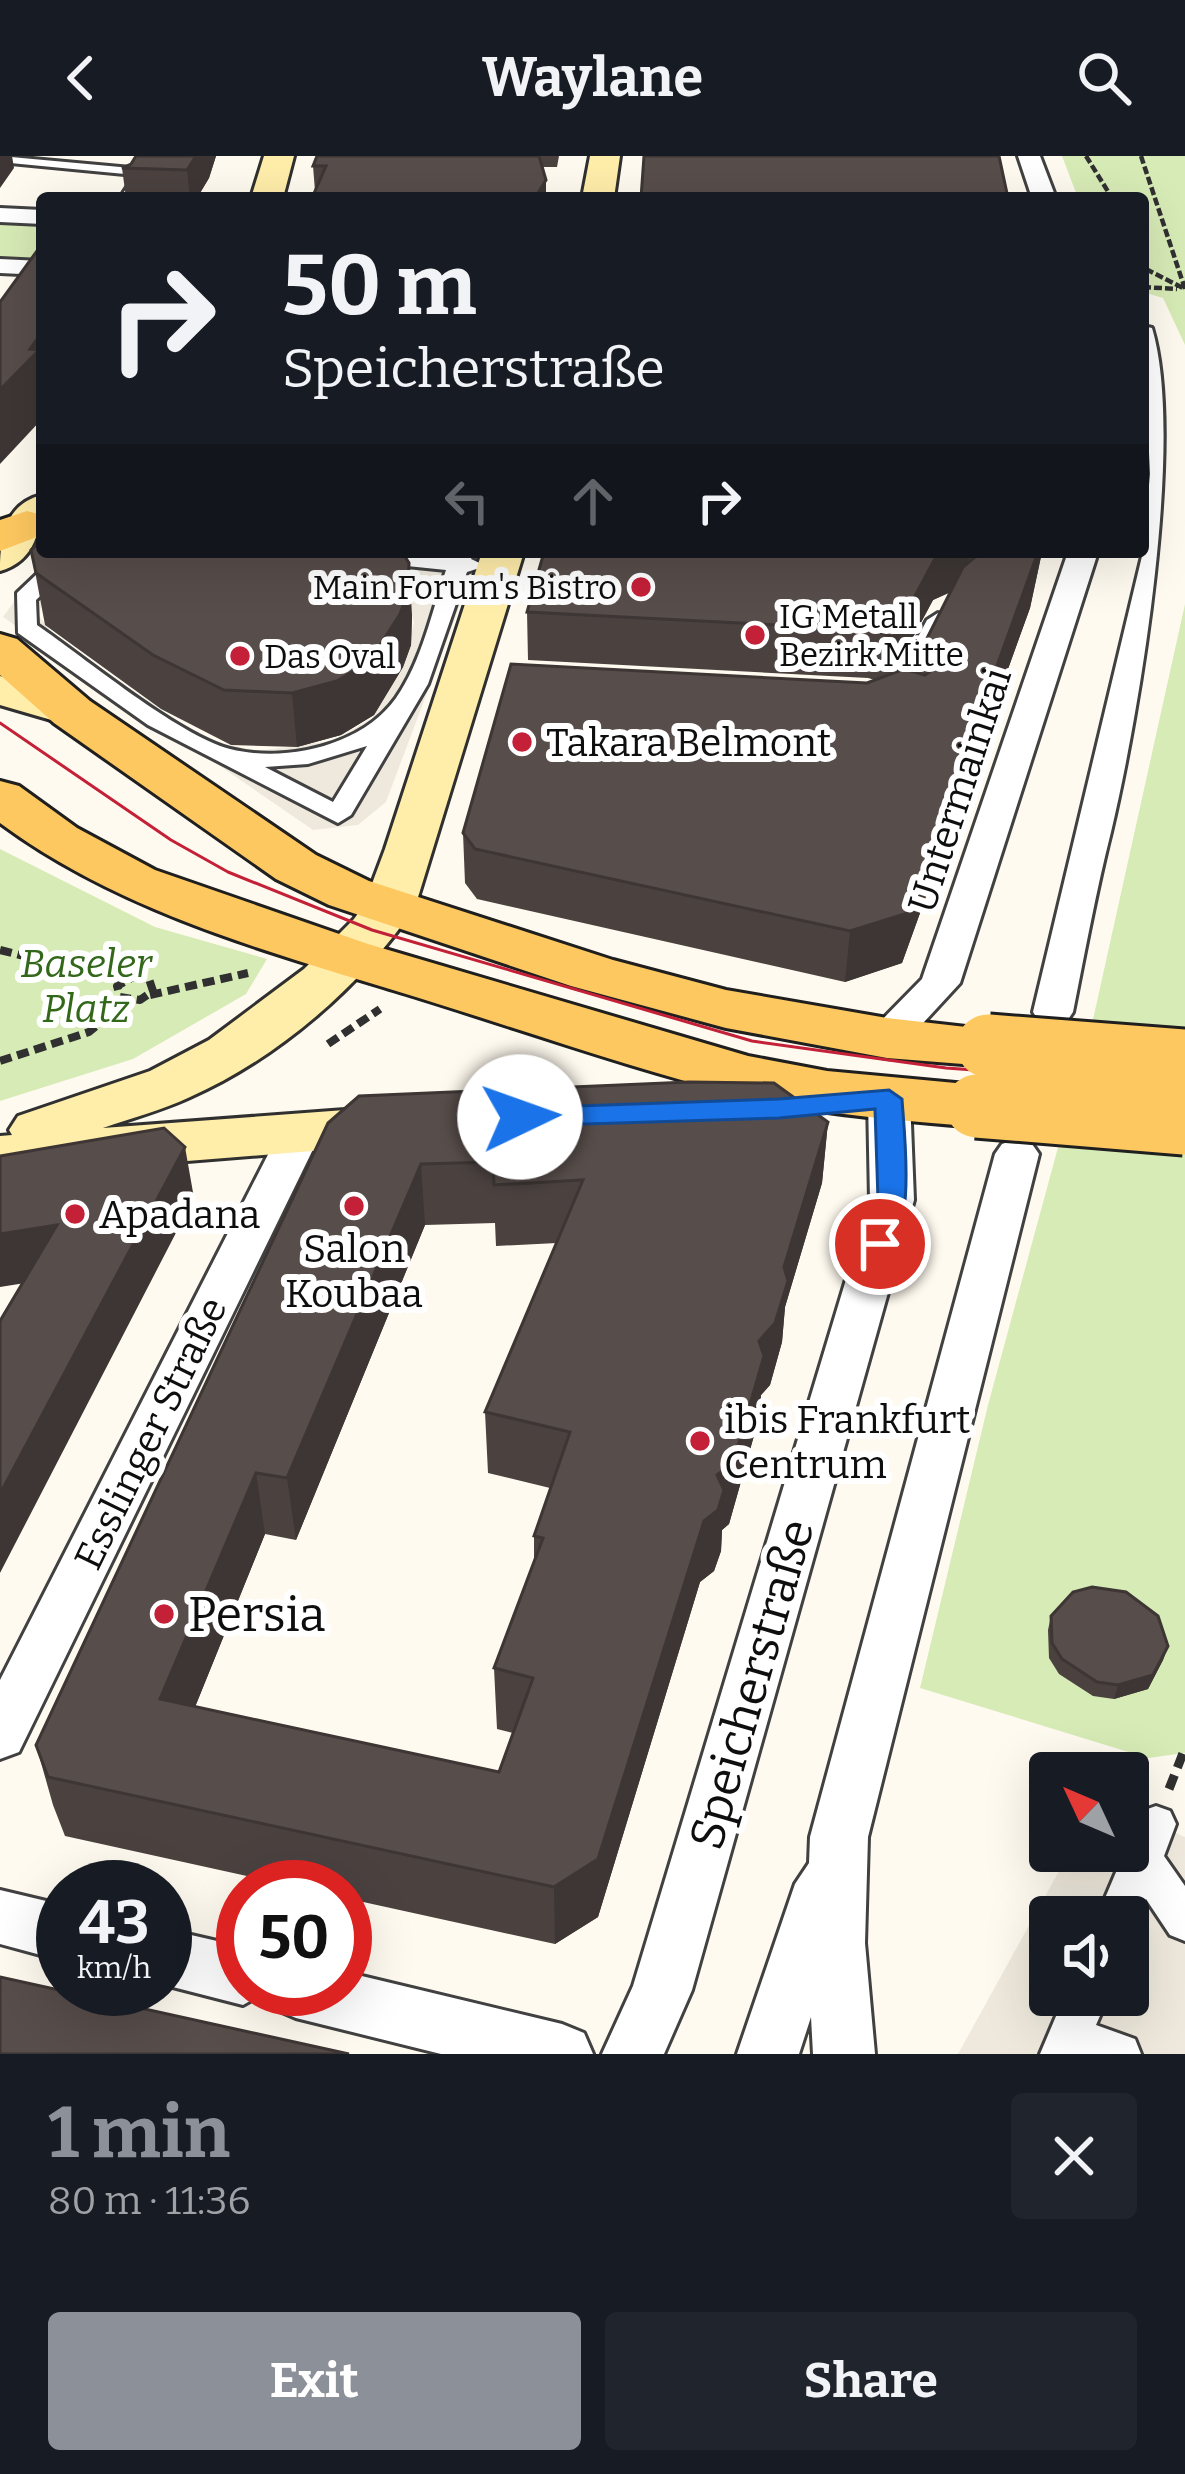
<!DOCTYPE html>
<html lang="en">
<head>
<meta charset="utf-8">
<style>
  body { margin:0; font-family:Bitter,serif; background:#20242c; color:#f1f3f6; height:100vh; display:flex; flex-direction:column; font-size:45px; white-space:nowrap }
  * { box-sizing:border-box; margin:0 }
  p { font-size:39px; color:#9ea1a6 }
  .icon { flex:none; width:66px; height:66px; fill:none; stroke:currentColor; stroke-width:2; stroke-linecap:round; stroke-linejoin:round }
  .map { position:relative; height:1898px; overflow:hidden }
  .side { display:flex; flex-direction:column; background:#171b24; flex:1 }
  .side>* { flex:none }
  .hud { position:absolute; left:36px; top:36px; width:1113px; height:366px; border-radius:12px; box-shadow:0 12px 48px #0002; background:#171b24; color:#f1f3f6; overflow:hidden }
  .needle { width:78px; rotate:314deg }
  .buttons { position:absolute; left:1029px; top:1596px; display:grid; gap:24px }
  .buttons a { display:grid; place-items:center; width:120px; height:120px; border-radius:12px; background:#171b24; box-shadow:0 12px 48px #0002; font-size:60px }
  .speed { position:absolute; left:36px; top:1704px; display:flex; gap:24px; font-size:60px; font-weight:700; text-align:center }
  .speed>* { display:grid; place-content:center; width:156px; height:156px; border-radius:50%; background:#171b24; box-shadow:0 12px 48px #0002; line-height:1 }
  .speed small { font-size:30px; font-weight:400 }
  .speed .limit { border:18px solid #d22; background:#fff; color:#111 }
  .pin { position:absolute; display:grid; place-items:center; width:102px; height:102px; color:#fff; margin:-51px; border:6px solid #fff; border-radius:50%; box-shadow:0 3px 12px #0007 }
  .me { position:absolute; width:132px; margin:-66px; rotate:87deg; stroke-linejoin:round; filter:drop-shadow(0 0 9px #0008) }
  .turn { display:flex; align-items:center; gap:42px; height:252px; padding:0 48px; font-size:54px }
  .turn .icon { width:156px; height:156px; stroke-width:2.5 }
  .turn b { display:block; font-size:84px; line-height:102px }
  .lanes { display:flex; align-items:center; height:114px; padding:0 48px; background:#0003; justify-content:center; gap:60px; direction:ltr }
  .lanes .off { opacity:.35 }
  .round { display:grid; place-items:center; flex:none; width:126px; height:126px; border-radius:12px; background:#20242c }
  .head { display:flex; align-items:center; justify-content:space-between; height:204px; padding:0 48px }
  h1 { font-size:72px; font-weight:700; line-height:90px; color:#8c9099 }
  .cta { display:flex; gap:24px; margin-top:auto; padding:24px 48px }
  .cta a { flex:1; height:138px; border-radius:12px; background:#8c9099; color:#fff; font-size:48px; font-weight:700; line-height:138px; text-align:center }
  .cta a+a { background:#20242c; color:#f1f3f6 }
  header { display:flex; justify-content:space-between; align-items:center; height:156px; padding:0 48px; background:#171b24; font-size:54px; font-weight:700 }
  .map>svg:first-child { display:block }
</style>
</head>
<body>
<header><svg class="icon" aria-label="back" viewBox="0 0 24 24"><path d="M15 5l-7 7 7 7"/></svg>Waylane<svg class="icon" aria-label="search" viewBox="0 0 24 24"><circle cx="10" cy="10" r="6"/><path d="M15 15l6 6"/></svg></header>
<div class="map">
<svg width="1185" height="1898" viewBox="0 0 1185 1898">
  <rect width="100%" height="100%" fill="#fffaef"/>
  <path fill="#d7ebb6" d="M 1062,0 L 1185,0 L 1185,189 L 1163,142 L 1143,136 L 1143,42 L 1078,42 Z
    M 0,66 L 42,68 L 42,104 L 0,104 Z
    M 1185,448 L 1185,1597 L 1148,1602 L 920,1532 L 988,1249 L 1094,859 Z
    M 0,693 L 155,771 L 267,803 L 246,838 L 133,903 L 0,945 Z"/>
  <path fill="#efe9dd" fill-rule="evenodd" d="M 50,396 L 480,396 L 386,646 L 358,669 L 313,674 L 3,461 ZM 42,445 L 412,459 L 414,466 L 403,511 L 371,563 L 332,585 L 258,595 L 205,584 L 125,541 L 64,492 L 39,460 Z
    M 1128,1656 L 1185,1681 L 1185,1898 L 958,1898 L 1070,1695 L 1128,1695 ZM 1050,1761 L 1128,1761 L 1128,1839 L 1050,1839 Z"/>
  <g fill="none" stroke-linecap="round" stroke-linejoin="round">
    <defs>
      <path id="service" d="M 0,0 L 142,13 L 148,16 L 132,42 L 120,42 L 135,19 L 0,6 Z"/>
      <path id="pedestrian" d="M 76,396 L 140,396 L 129,403 L 72,410 L 36,444 L 37,469 C 85,502 178,579 230,593 C 285,607 362,590 396,542 C 422,505 432,455 446,414 L 339,403 L 328,396 L 450,401 L 452,396 L 474,396 L 471,403 L 486,410 L 467,416 L 428,528 L 351,659 L 338,667 L 148,569 L 18,477 L 17,437 L 57,399 ZM 367,590 L 333,646 L 265,611 L 308,608 Z
        M 938,457 L 949,464 L 906,549 L 903,554 L 885,554 L 882,549 L 927,464 Z
        M 1156,1650 L 1170,1655 L 1176,1668 L 1164,1700 L 1185,1730 L 1185,1785 L 1170,1779 L 1146,1743 L 1128,1777 L 1128,1761 L 1097,1761 L 1142,1655 Z
        M 1065,1839 L 1109,1839 L 1096,1869 L 1135,1883 L 1141,1898 L 1040,1898 Z"/>
      <path id="minor" d="M 1018,0 L 1040,0 L 1056,42 L 1032,42 Z
        M 0,52 L 42,54 L 42,68 L 0,66 Z
        M 0,103 L 42,105 L 42,119 L 0,117 Z
        M 1143,170 L 1152,172 C 1185,282 1140,554 1111,676 C 1096,735 1085,796 1073,856 L 1067,865 L 1053,869 L 1039,865 L 1033,856 L 1143,396 L 1150,318 Z
        M 1068,396 L 1098,396 L 960,827 L 901,891 L 887,895 L 873,891 L 867,882 L 873,873 L 922,823 Z
        M 889,929 L 904,933 L 910,943 L 914,1044 L 692,1834 L 664,1898 L 602,1898 L 633,1830 L 870,1044 L 868,943 L 874,933 Z
        M 301,961 L 316,965 L 322,975 L 19,1596 L 0,1603 L 0,1524 L 280,975 L 286,965 Z
        M 1017,983 L 1032,988 L 1039,998 L 868,1681 L 865,1787 L 875,1898 L 813,1898 L 811,1861 L 799,1898 L 737,1898 L 795,1728 L 809,1707 L 810,1681 L 995,998 L 1002,988 Z
        M 0,1734 L 63,1749 L 63,1805 L 0,1788 Z
        M 165,1773 L 243,1791 L 243,1833 L 345,1833 L 345,1816 L 562,1868 L 584,1877 L 593,1898 L 441,1898 L 296,1862 L 275,1853 L 267,1835 L 243,1849 L 165,1829 Z"/>
      <path id="secondary" d="M 264,0 L 294,0 L 283,42 L 251,42 Z
        M 590,0 L 620,0 L 614,42 L 582,42 Z
        M 42,339 C 42,371 36,405 0,415 C 0,382 5,348 42,339 Z
        M 482,396 L 524,396 L 415,751 C 361,830 278,902 190,941 C 162,954 132,962 103,972 L 399,950 L 419,955 L 428,969 L 419,983 L 399,988 L 0,1020 L 0,980 L 12,979 L 9,974 L 18,960 L 150,915 L 209,884 L 304,813 L 354,763 L 364,749 L 385,693 Z
        M 0,520 L 88,546 L 95,556 L 88,566 L 72,570 L 0,549 Z"/>
      <path id="primary" d="M 27,355 L 42,359 L 42,379 L 0,395 L 0,364 Z
        M 0,478 L 17,483 L 90,545 L 316,699 L 369,725 L 613,804 L 726,834 L 887,862 L 1010,876 L 1019,890 L 1010,904 L 988,910 L 887,902 L 726,872 L 571,830 L 329,749 L 276,723 L 54,567 L 0,519 Z
        M 0,625 L 19,630 L 77,672 L 155,714 L 368,788 L 748,900 L 827,915 L 977,929 L 999,935 L 1009,950 L 999,965 L 977,971 C 898,964 819,959 742,940 C 633,913 526,875 419,842 C 276,798 121,757 0,667 Z"/>
    </defs>
    <use href="#service" stroke="#414141" stroke-width="6"/>
    <use href="#pedestrian" stroke="#414141" stroke-width="6"/>
    <use href="#minor" stroke="#414141" stroke-width="6"/>
    <use href="#secondary" stroke="#303030" stroke-width="6"/>
    <use href="#primary" stroke="#1f1f1f" stroke-width="6"/>
    <path stroke="#303030" stroke-width="4.5" stroke-dasharray="8 3" stroke-linecap="butt" d="M 1086,0 L 1112,42
      M 1141,0 L 1185,133 L 1144,112
      M 1143,131 L 1177,133"/>
    <path stroke="#303030" stroke-width="8" stroke-dasharray="12 6" stroke-linecap="butt" d="M 0,794 L 123,825
      M 133,821 L 149,823 L 153,835 L 140,844 L 120,841 L 117,830 Z
      M 150,839 L 248,817
      M 328,888 L 380,853
      M 0,905 L 89,876 L 127,844"/>
    <path stroke="#303030" stroke-width="9" stroke-dasharray="15 8" stroke-linecap="butt" d="M 1169,1633 L 1185,1592"/>
    <use href="#service" fill="#fff" fill-rule="evenodd"/>
    <use href="#pedestrian" fill="#fff" fill-rule="evenodd"/>
    <use href="#minor" fill="#fff" fill-rule="evenodd"/>
    <use href="#secondary" fill="#ffedaa" fill-rule="evenodd"/>
    <use href="#primary" fill="#fec860" fill-rule="evenodd"/>
    <path stroke="#c42038" stroke-width="3" d="M 0,567 L 171,684 L 228,716 L 372,774 L 752,885 L 946,912 L 1185,929"/>
    <defs>
      <path id="primary-bridge" d="M 988,890 L 1185,905
        M 977,950 L 1185,967"/>
    </defs>
    <use href="#primary-bridge" stroke="#1f1f1f" stroke-width="69" stroke-linecap="butt"/>
    <use href="#primary-bridge" stroke="#fec860" stroke-width="63"/>
  </g>
  <path fill="#4b4240" fill-rule="evenodd" d="M 136,0 L 216,0 L 209,22 L 197,42 L 126,42 L 122,12 L 131,8 Z
    M 317,0 L 559,0 L 557,11 L 542,11 L 315,35 L 313,10 Z
    M 31,394 L 412,459 L 411,489 L 403,511 L 374,559 L 341,579 L 297,591 L 231,589 L 161,553 L 45,469 Z
    M 544,396 L 1042,396 L 1030,452 L 902,807 L 845,826 L 477,743 L 465,727 L 463,677 L 875,524 L 868,522 L 528,504 L 527,456 ZM 951,436 L 921,494 L 919,517 L 894,517 L 933,444 Z
    M 828,966 L 822,1027 L 785,1151 L 782,1186 L 770,1229 L 761,1239 L 759,1262 L 729,1368 L 722,1374 L 721,1395 L 714,1415 L 700,1426 L 598,1761 L 555,1788 L 345,1742 L 345,1731 L 297,1731 L 65,1680 L 53,1649 L 36,1589 L 328,967 ZM 495,1067 L 496,1090 L 557,1087 L 485,1256 L 488,1317 L 550,1332 L 534,1380 L 534,1406 L 494,1512 L 497,1573 L 513,1577 L 499,1616 L 195,1551 L 265,1378 L 296,1384 L 425,1069 Z
    M 1051,1460 L 1168,1490 L 1163,1504 L 1148,1533 L 1114,1543 L 1093,1540 L 1059,1518 L 1049,1502 L 1048,1474 Z"/>
  <path fill="#3d3634" d="M 0,0 L 12,0 L 14,12 L 0,32 Z
    M 196,0 L 216,0 L 209,22 L 197,42 L 190,42 L 187,14 Z
    M 546,24 L 546,42 L 535,42 Z
    M 42,176 L 42,263 L 0,308 L 0,234 Z
    M 941,396 L 970,396 L 965,429 L 933,444 L 888,528 L 893,481 L 938,397 Z
    M 1038,396 L 1042,396 L 1030,452 L 902,807 L 845,826 L 850,775 Z
    M 409,407 L 412,459 L 411,489 L 403,511 L 374,559 L 341,579 L 297,591 L 292,537 Z
    M 828,966 L 822,1027 L 785,1151 L 782,1186 L 770,1229 L 761,1239 L 759,1262 L 729,1368 L 722,1374 L 721,1395 L 714,1415 L 700,1426 L 598,1761 L 555,1788 L 554,1731 L 717,1319 Z
    M 185,991 L 194,1042 L 0,1417 L 0,1338 Z
    M 421,1008 L 425,1069 L 296,1384 L 287,1322 Z
    M 57,1069 L 69,1120 L 0,1131 L 0,1078 Z
    M 256,1317 L 265,1378 L 174,1603 L 160,1543 Z
    M 1168,1490 L 1163,1504 L 1148,1533 L 1114,1543 L 1118,1529 Z"/>
  <path fill="#574d4a" stroke="#3d3634" stroke-width="3" fill-rule="evenodd" d="M 136,0 L 196,0 L 187,14 L 122,12 L 131,8 Z
    M 317,0 L 539,0 L 546,24 L 535,42 L 312,42 L 326,10 L 313,10 Z
    M 644,0 L 999,0 L 1008,42 L 641,42 Z
    M 42,88 L 42,176 L 30,193 L 39,194 L 0,234 L 0,146 Z
    M 42,384 L 42,396 L 402,396 L 409,407 L 408,436 L 400,458 L 370,505 L 337,525 L 292,537 L 224,534 L 153,499 L 36,417 L 31,394 Z
    M 544,396 L 941,396 L 938,397 L 893,481 L 873,474 L 527,456 Z
    M 981,396 L 1038,396 L 908,757 L 850,775 L 475,693 L 463,677 L 511,508 L 867,527 L 904,513 L 925,519 L 939,509 L 921,494 L 963,411 Z
    M 689,926 L 774,927 L 828,966 L 784,1111 L 788,1125 L 775,1167 L 759,1185 L 764,1200 L 733,1307 L 717,1319 L 724,1334 L 718,1354 L 704,1365 L 598,1703 L 554,1731 L 48,1621 L 36,1589 L 328,967 L 359,940 ZM 493,1006 L 494,1029 L 583,1024 L 485,1256 L 570,1276 L 534,1380 L 543,1382 L 494,1512 L 533,1522 L 499,1616 L 160,1543 L 256,1317 L 287,1322 L 421,1008 Z
    M 164,972 L 185,991 L 0,1338 L 0,1165 L 57,1069 L 0,1078 L 0,1000 Z
    M 1092,1431 L 1126,1436 L 1158,1460 L 1168,1490 L 1153,1519 L 1118,1529 L 1097,1526 L 1062,1503 L 1052,1487 L 1051,1460 L 1073,1436 Z
    M 0,1821 L 349,1898 L 0,1898 Z"/>
  <path fill="#1a73e8" stroke="#114b97" stroke-width="3" d="M 889,934 L 902,943 C 904,976 918,1086 880,1098 L 865,1088 L 878,1044 L 875,953 L 779,962 L 520,970 L 506,961 L 520,952 L 779,943 Z"/>
  <g fill="#c42038" stroke="#fff" stroke-width="4.5">
    <circle cx="641" cy="431" r="12"/>
    <circle cx="755" cy="479" r="12"/>
    <circle cx="240" cy="500" r="12"/>
    <circle cx="522" cy="586" r="12"/>
    <circle cx="354" cy="1050" r="12"/>
    <circle cx="75" cy="1058" r="12"/>
    <circle cx="700" cy="1285" r="12"/>
    <circle cx="164" cy="1458" r="12"/>
  </g>
  <g text-anchor="middle" stroke-width="12" stroke-linejoin="round" paint-order="stroke">
    <g font-size="33" fill="#0e0e0e" stroke="#fff" text-anchor="start">
      <text x="617" y="443" text-anchor="end">Main Forum's Bistro</text>
      <text x="779" y="472">IG Metall<tspan x="779" dy="38">Bezirk Mitte</tspan></text>
      <text x="264" y="512">Das Oval</text>
    </g>
    <g font-size="39" fill="#0e0e0e" stroke="#fff" text-anchor="start">
      <text x="546" y="600">Takara Belmont</text>
      <text x="99" y="1072">Apadana</text>
      <text x="354" y="1106" text-anchor="middle">Salon<tspan x="354" dy="45">Koubaa</tspan></text>
      <text x="724" y="1277">ibis Frankfurt<tspan x="724" dy="45">Centrum</tspan></text>
    </g>
    <g font-size="39" fill="#0e0e0e" stroke="#fff">
      <text transform="translate(959 634) rotate(-72)" y="14">Untermainkai</text>
      <text transform="translate(150 1277) rotate(-64)" y="14">Esslinger Straße</text>
    </g>
    <g font-size="39" font-style="italic" fill="#33681b" stroke="#fff">
      <text x="86" y="821">Baseler<tspan x="86" dy="45">Platz</tspan></text>
    </g>
    <g font-size="48" fill="#0e0e0e" stroke="#fff" text-anchor="start">
      <text x="188" y="1475">Persia</text>
    </g>
    <g font-size="48" fill="#0e0e0e" stroke="#fff">
      <text transform="translate(751 1528) rotate(-74)" y="17">Speicherstraße</text>
    </g>
  </g>
</svg>
<div class="buttons">
<a><svg class="needle" viewBox="-14 -14 28 28"><path d="M0-13l5 13h-10z" fill="#e53935"/><path d="M0 13l5-13h-10z" fill="#9ea1a6"/></svg></a>
<a><svg class="icon" aria-label="sound" viewBox="0 0 24 24"><path d="M4 9h4l5-4v14l-5-4H4zM17 9q2 3 0 6"/></svg></a>
</div>
<div class="speed"><div>43<small>km/h</small></div><div class="limit">50</div></div>
<div class="pin" style="left:880px;top:1088px;background:#d93025"><svg class="icon" aria-label="arrive" viewBox="0 0 24 24"><path d="M6 21V4h12l-3 4 3 4H6"/></svg></div>
<svg class="me" style="left:520px;top:961px" viewBox="-20 -20 40 40"><circle r="19" fill="#fff"/><path d="M0-13L10 11 0 6-10 11z" fill="#1a73e8"/></svg>
<div class="hud">
<div class="turn"><svg class="icon" aria-label="right" viewBox="0 0 24 24"><path d="M7 20v-9h11M14 6l5 5-5 5"/></svg><div><b>50 m</b>Speicherstraße</div></div>
<div class="lanes"><svg class="icon off" aria-label="left" viewBox="0 0 24 24"><path d="M17 20v-9H6M10 6l-5 5 5 5"/></svg><svg class="icon off" aria-label="ahead" viewBox="0 0 24 24"><path d="M12 20V5M6 11l6-6 6 6"/></svg><svg class="icon" aria-label="right" viewBox="0 0 24 24"><path d="M7 20v-9h11M14 6l5 5-5 5"/></svg></div>
</div>
</div>
<section class="side">
<div class="head"><div><h1>1 min</h1><p>80 m · 11:36</p></div><a class="round"><svg class="icon" aria-label="close" viewBox="0 0 24 24"><path d="M6 6l12 12M18 6L6 18"/></svg></a></div>
<div class="cta"><a>Exit</a><a>Share</a></div>
</section>
</body>
</html>
